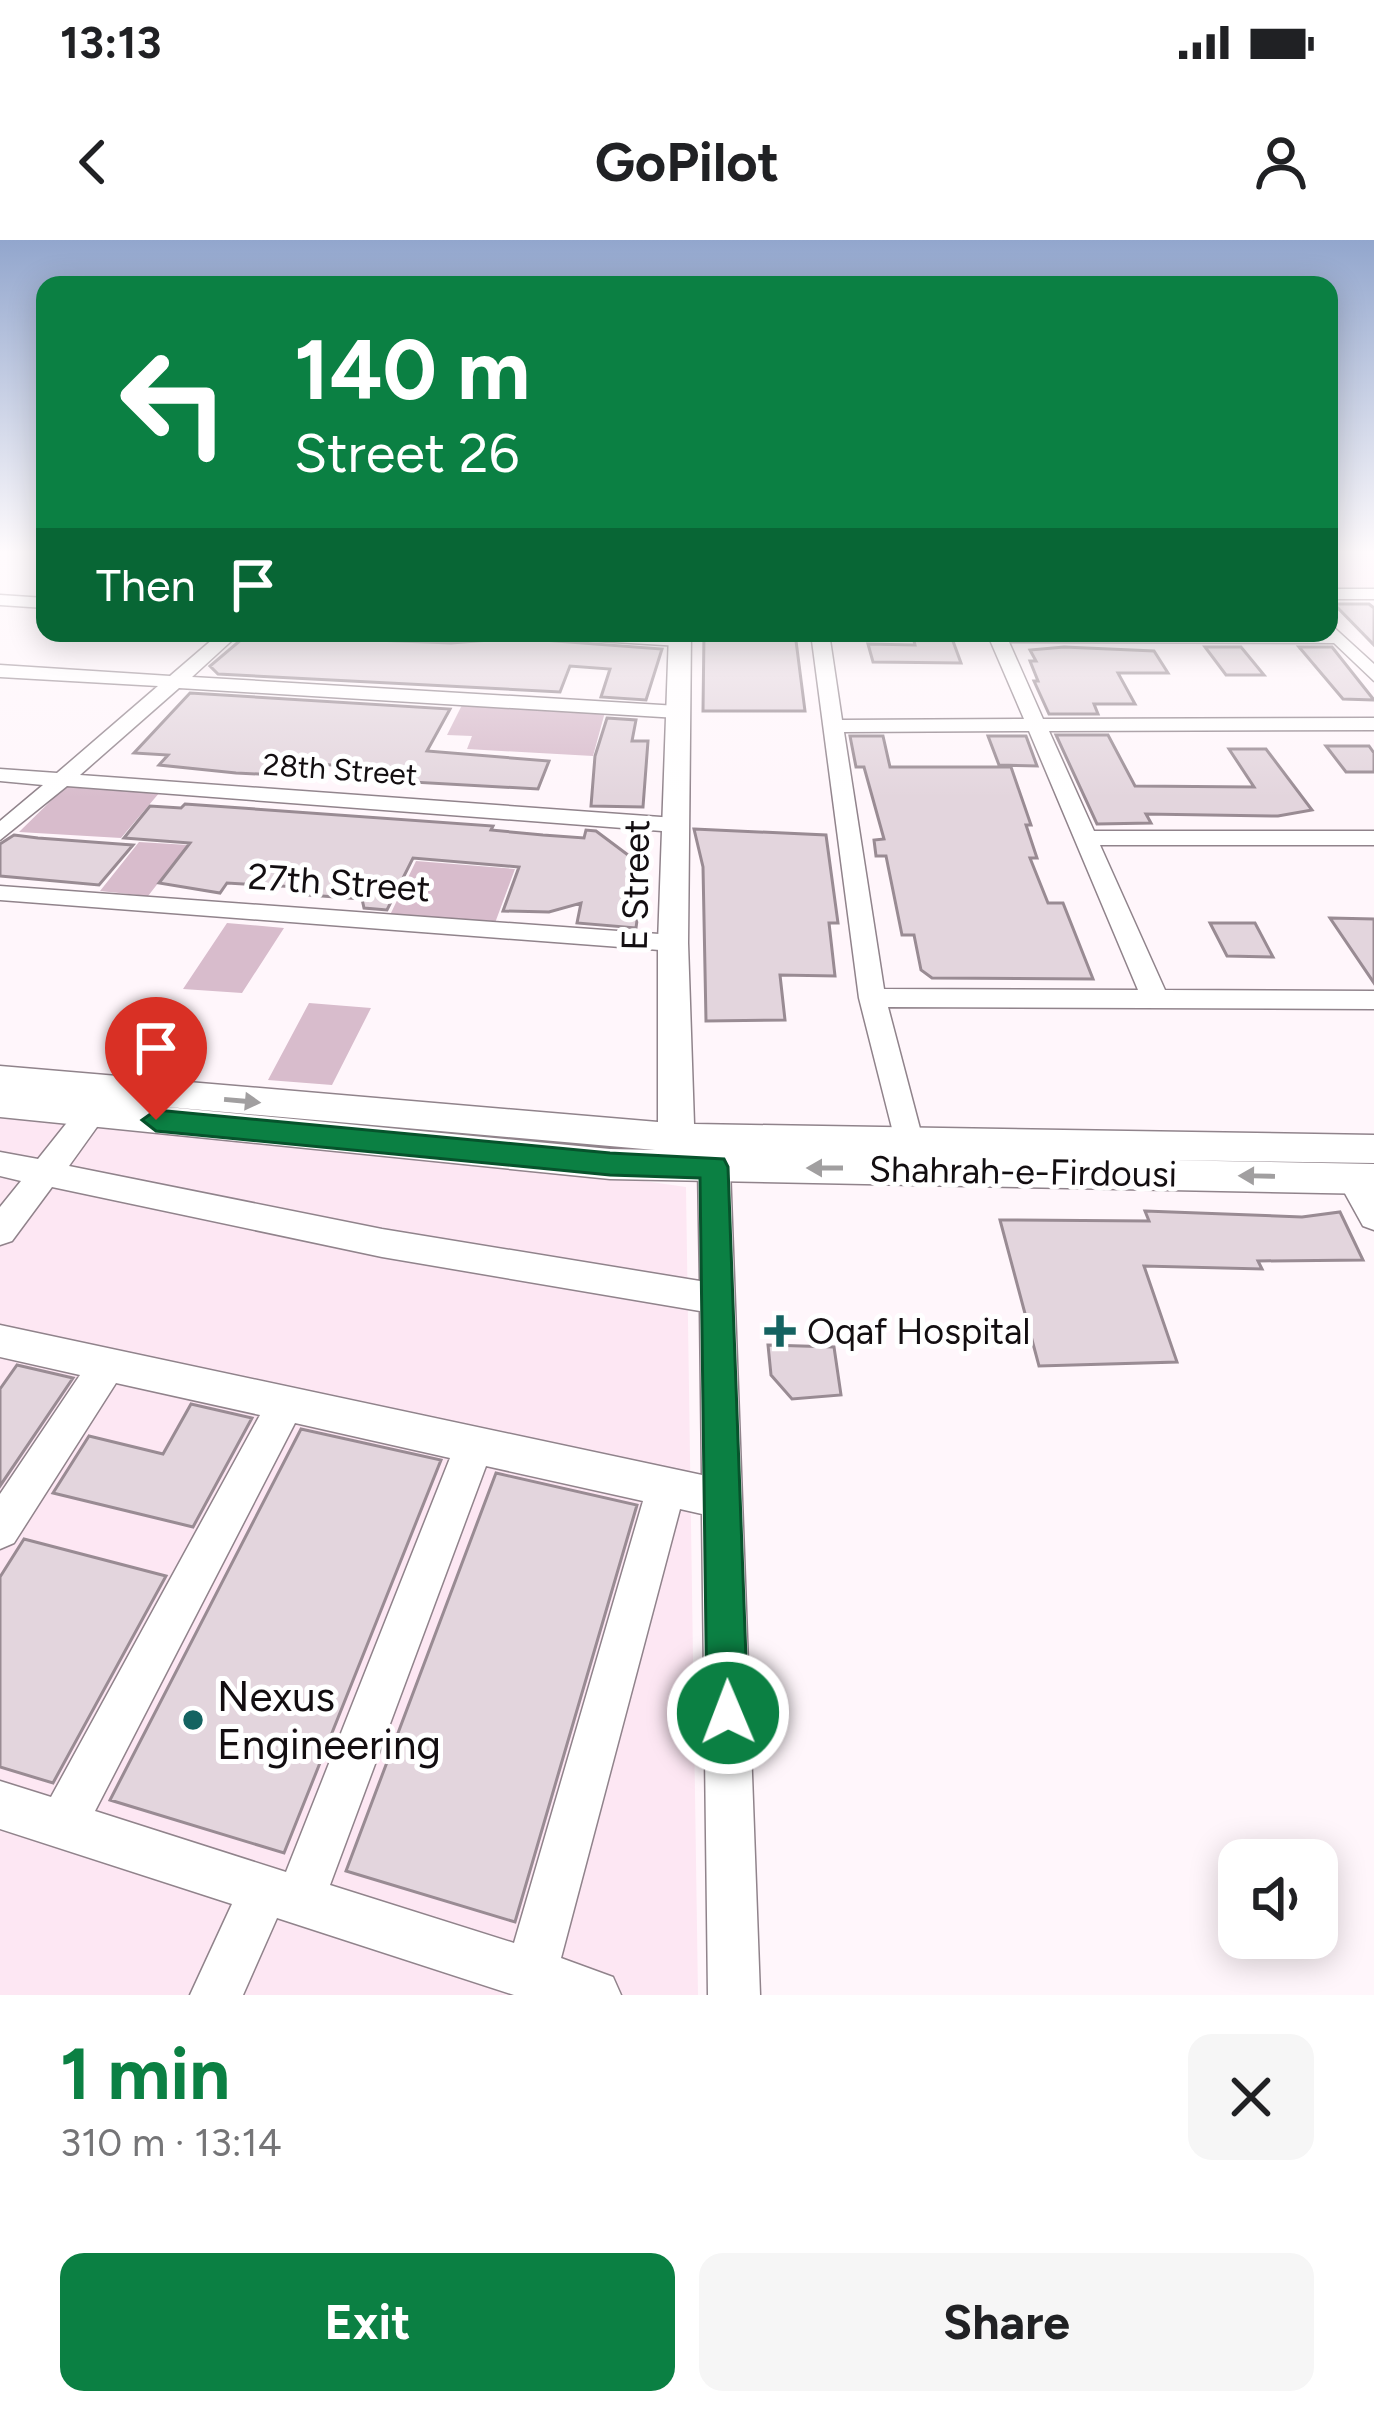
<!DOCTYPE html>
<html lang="en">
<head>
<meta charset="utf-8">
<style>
  body { margin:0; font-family:Figtree,sans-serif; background:#f6f6f6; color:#202124; height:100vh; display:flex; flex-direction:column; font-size:45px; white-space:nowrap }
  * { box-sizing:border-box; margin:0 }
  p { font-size:39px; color:#757577 }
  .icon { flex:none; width:66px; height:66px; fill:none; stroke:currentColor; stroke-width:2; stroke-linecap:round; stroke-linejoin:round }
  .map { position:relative; height:1755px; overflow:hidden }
  .details { display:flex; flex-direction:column; background:#fff; flex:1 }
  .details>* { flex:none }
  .guide { position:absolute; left:36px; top:36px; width:1302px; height:366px; border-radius:24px; box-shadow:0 6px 30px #0003; background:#0b8043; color:#fff; overflow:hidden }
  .buttons { position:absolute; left:1218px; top:1599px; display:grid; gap:24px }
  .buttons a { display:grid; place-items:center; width:120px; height:120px; border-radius:24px; background:#fff; box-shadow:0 6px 30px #0003; font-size:60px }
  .pin { position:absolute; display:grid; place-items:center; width:102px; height:102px; color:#fff; margin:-123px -51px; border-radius:50% 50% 50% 0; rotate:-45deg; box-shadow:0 0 12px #0007 }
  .pin .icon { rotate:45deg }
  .me { position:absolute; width:132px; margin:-66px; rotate:359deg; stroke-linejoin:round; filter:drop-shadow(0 0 9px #0008) }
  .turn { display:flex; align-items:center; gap:42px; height:252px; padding:0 60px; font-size:54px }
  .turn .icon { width:156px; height:156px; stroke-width:2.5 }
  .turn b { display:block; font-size:84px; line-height:102px }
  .then { display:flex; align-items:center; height:114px; padding:0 60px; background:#0003; gap:24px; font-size:45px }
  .round { display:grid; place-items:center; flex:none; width:126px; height:126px; border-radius:24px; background:#f6f6f6 }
  .summary { display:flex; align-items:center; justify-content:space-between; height:204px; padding:0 60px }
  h1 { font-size:72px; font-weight:700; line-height:90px; color:#0b8043 }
  .button { display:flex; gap:24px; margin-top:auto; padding:24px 60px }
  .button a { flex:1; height:138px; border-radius:24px; background:#0b8043; color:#fff; font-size:48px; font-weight:700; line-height:138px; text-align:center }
  .button a+a { background:#f6f6f6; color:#202124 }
  .status { display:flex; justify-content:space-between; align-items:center; height:84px; padding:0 60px; background:#fff; direction:ltr }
  .status svg { height:33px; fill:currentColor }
  header { display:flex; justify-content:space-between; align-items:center; height:156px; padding:0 60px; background:#fff; font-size:54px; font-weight:700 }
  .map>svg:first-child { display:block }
</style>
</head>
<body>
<div class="status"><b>13:13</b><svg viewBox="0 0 49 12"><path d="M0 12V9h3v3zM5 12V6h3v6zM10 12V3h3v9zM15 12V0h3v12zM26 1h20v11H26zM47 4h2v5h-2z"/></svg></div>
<header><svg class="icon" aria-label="back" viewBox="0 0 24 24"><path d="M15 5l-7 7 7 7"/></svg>GoPilot<svg class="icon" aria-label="person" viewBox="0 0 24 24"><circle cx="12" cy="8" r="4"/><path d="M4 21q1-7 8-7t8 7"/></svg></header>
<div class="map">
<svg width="1374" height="1755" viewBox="0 0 1374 1755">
  <rect width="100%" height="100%" fill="#fff6fb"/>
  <path fill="#fde7f3" d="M 1329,312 L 1374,312 L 1374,354 L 1329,354 Z
    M 0,869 L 481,918 L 686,947 L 698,1755 L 0,1755 Z"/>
  <path fill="#d8bccc" d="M 462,465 L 605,472 L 593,516 L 467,509 L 472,496 L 447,495 Z
    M 67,545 L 160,552 L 121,598 L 19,592 Z
    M 139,602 L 188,605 L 148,656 L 100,651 Z
    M 416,621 L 515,629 L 495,683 L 390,675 Z
    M 227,683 L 284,688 L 242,753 L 183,749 Z
    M 309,763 L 371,768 L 332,845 L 268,840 Z"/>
  <path fill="#e3d5dd" stroke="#998b93" stroke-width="3" d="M 1334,364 L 1369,364 L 1374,368 L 1374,405 Z
    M 249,393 L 356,393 L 351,399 L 451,403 L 516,398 L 662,409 L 646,460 L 601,457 L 610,429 L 570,426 L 560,452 L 218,434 L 210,426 Z
    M 704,393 L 795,393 L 805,471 L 703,471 Z
    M 912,393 L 950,393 L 961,423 L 873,422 L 868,404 L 915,405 Z
    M 1064,407 L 1154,411 L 1168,433 L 1118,433 L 1135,464 L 1094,464 L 1098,474 L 1049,474 L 1034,441 L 1038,441 L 1030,421 L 1036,421 L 1030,410 Z
    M 1205,407 L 1241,407 L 1264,435 L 1226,435 Z
    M 1299,407 L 1332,407 L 1374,460 L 1343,459 Z
    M 190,453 L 450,469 L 427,511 L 549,521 L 538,549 L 340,538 L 347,526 L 287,522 L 278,535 L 236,533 L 159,525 L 168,515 L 134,513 Z
    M 607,478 L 636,480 L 632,501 L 648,501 L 643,567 L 591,566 L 595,516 Z
    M 1056,495 L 1108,495 L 1135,546 L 1254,547 L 1229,509 L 1266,509 L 1312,570 L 1278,576 L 1146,574 L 1151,583 L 1097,584 Z
    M 850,496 L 883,496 L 890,527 L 1011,527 L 1031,585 L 1026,585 L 1037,618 L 1030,618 L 1048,663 L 1063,663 L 1093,739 L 932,738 L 921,730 L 914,695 L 902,695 L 886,616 L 876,616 L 874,600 L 884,599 L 864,527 L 856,527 Z
    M 988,496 L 1026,496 L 1037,526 L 999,525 Z
    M 1326,506 L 1369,506 L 1374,513 L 1374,532 L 1346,532 Z
    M 185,564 L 493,586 L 491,590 L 543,595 L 584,598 L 586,590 L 596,591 L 644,627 L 636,688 L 577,683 L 581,663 L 549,672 L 503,671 L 519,627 L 413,618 L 387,670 L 364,668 L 362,659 L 294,654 L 298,647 L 227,643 L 220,653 L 159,643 L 190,603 L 124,598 L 150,566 L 181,568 Z
    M 694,589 L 826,595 L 838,683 L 829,683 L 835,736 L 780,735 L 785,780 L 706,781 L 703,627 Z
    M 14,595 L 38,598 L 133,605 L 99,645 L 0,636 L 0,604 Z
    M 1330,678 L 1374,679 L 1374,743 Z
    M 1210,683 L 1255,683 L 1273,717 L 1227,716 Z
    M 1145,971 L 1302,977 L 1340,972 L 1363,1020 L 1258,1021 L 1262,1029 L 1144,1026 L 1177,1122 L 1039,1126 L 1000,980 L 1149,981 Z
    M 768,1105 L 834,1107 L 841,1155 L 792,1159 L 771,1135 Z
    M 17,1125 L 73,1138 L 0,1246 L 0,1149 Z
    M 191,1164 L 252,1178 L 193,1287 L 53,1253 L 89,1196 L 163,1214 Z
    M 301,1189 L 441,1220 L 284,1613 L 110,1560 Z
    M 496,1233 L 637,1265 L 515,1682 L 346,1631 Z
    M 24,1299 L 166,1336 L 53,1543 L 0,1527 L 0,1337 Z"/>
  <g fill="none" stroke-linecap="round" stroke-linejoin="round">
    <defs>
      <path id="minor" d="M 1329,349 L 1374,349 L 1374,359 L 1329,359 Z
        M 0,355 L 45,358 L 45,368 L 0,365 Z
        M 1329,383 L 1374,424 L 1374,441 L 1334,403 L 1009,402 L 1043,479 L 1374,478 L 1374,490 L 1049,491 L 1094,591 L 1374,591 L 1374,605 L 1100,605 L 1165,750 L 1374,751 L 1374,769 L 888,767 L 923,900 L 919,908 L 897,908 L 859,758 L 811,393 L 829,393 L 842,480 L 1024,479 L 987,393 L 1329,393 ZM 1029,491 L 1138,750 L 884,749 L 844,492 Z
        M 220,393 L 240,393 L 192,437 L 678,466 L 688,472 L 678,478 L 179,448 L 80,535 L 675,578 L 686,585 L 675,592 L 67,546 L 0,600 L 0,581 L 43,545 L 0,541 L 0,529 L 57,533 L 158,446 L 0,437 L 0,425 L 170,436 Z
        M 539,393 C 574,393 662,384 689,401 L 680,406 L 548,398 Z
        M 0,646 L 673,695 L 686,703 L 673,711 L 0,660 Z
        M 92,862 L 103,865 L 107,873 L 69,926 L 382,989 L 700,1041 L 698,927 L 703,918 L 725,918 L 730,927 L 760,1755 L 708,1755 L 702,1274 L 680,1269 L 561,1718 L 613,1737 L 621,1755 L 514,1755 L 277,1678 L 243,1755 L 190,1755 L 232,1664 L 0,1589 L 0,1541 L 51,1557 L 260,1175 L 116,1143 L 14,1303 L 0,1309 L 0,1254 L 80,1135 L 0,1117 L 0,1085 L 702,1235 L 700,1071 L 382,1017 L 52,947 L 12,1001 L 0,1005 L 0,967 L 21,941 L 0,936 L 0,912 L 38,919 L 81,865 ZM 295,1183 L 450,1218 L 286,1632 L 95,1571 ZM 486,1226 L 643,1261 L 514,1703 L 330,1645 Z
        M 1353,926 L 1364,930 L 1374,947 L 1374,990 L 1363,986 L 1337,939 L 1342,930 Z"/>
      <path id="major" d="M 669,393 L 691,393 L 688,703 L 694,884 L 1374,895 L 1374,923 L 1159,920 L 1374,924 L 1374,954 L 610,939 L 0,877 L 0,826 L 658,882 L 658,703 ZM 146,865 L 655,910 L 610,909 Z"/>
    </defs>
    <use href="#minor" stroke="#90838b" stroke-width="3"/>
    <use href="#major" stroke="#90838b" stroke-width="3"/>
    <use href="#minor" fill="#fff" fill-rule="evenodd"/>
    <use href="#major" fill="#fff" fill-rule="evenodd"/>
  </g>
  <defs><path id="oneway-solid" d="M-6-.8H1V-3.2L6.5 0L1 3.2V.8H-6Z" transform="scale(3)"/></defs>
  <g fill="#a19fa0">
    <use href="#oneway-solid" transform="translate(242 861) rotate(5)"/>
    <use href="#oneway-solid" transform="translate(825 928) rotate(-180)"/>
    <use href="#oneway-solid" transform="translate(1257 936) rotate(-179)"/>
  </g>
  <linearGradient id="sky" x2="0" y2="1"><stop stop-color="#92a6cd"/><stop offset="0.56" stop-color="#fffbfd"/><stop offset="1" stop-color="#fffbfd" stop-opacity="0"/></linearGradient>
  <rect width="1374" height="558" fill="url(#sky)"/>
  <path fill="#0b8043" stroke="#07532c" stroke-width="3" d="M 156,870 L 610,913 L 724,919 L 728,927 L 748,1473 L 742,1487 L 728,1493 L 713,1487 L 707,1473 L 700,938 L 610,935 L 156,891 L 142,880 Z"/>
  <g fill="#146361" stroke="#fff" stroke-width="4.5">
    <path d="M774 1073h12v12h12v12h-12v12h-12v-12h-12v-12h12z"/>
    <circle cx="193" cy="1480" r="12"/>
  </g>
  <g text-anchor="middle" stroke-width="10" stroke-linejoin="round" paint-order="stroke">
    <g font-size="30" fill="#130e11" stroke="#fff">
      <text transform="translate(340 530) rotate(4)" y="10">28th Street</text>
    </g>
    <g font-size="36" fill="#130e11" stroke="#fff">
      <text transform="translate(339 642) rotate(4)" y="13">27th Street</text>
      <text transform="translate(635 645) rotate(-89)" y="13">E Street</text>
      <text transform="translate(1023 931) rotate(1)" y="13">Shahrah-e-Firdousi</text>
    </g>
    <g font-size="36" fill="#130e11" stroke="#fff" text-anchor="start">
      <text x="807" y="1104">Oqaf Hospital</text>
    </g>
    <g font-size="42" fill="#130e11" stroke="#fff" text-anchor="start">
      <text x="217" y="1471">Nexus<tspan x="217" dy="48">Engineering</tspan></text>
    </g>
  </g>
</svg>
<div class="buttons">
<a><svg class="icon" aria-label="sound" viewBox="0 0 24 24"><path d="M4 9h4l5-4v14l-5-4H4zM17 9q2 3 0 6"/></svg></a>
</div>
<div class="pin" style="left:156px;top:880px;background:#d93025"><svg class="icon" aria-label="arrive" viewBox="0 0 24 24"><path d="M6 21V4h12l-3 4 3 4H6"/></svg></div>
<svg class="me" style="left:728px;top:1473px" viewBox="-20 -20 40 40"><circle r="17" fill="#0b8043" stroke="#fff" stroke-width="3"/><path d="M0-11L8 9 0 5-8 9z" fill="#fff"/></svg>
<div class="guide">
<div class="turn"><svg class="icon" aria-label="left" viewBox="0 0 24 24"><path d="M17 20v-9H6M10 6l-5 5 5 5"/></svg><div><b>140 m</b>Street 26</div></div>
<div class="then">Then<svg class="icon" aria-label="arrive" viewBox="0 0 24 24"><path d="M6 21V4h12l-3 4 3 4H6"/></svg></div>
</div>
</div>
<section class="details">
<div class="summary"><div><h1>1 min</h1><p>310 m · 13:14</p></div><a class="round"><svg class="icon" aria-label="close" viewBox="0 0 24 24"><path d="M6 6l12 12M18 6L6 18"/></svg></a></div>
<div class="button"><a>Exit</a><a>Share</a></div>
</section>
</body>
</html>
